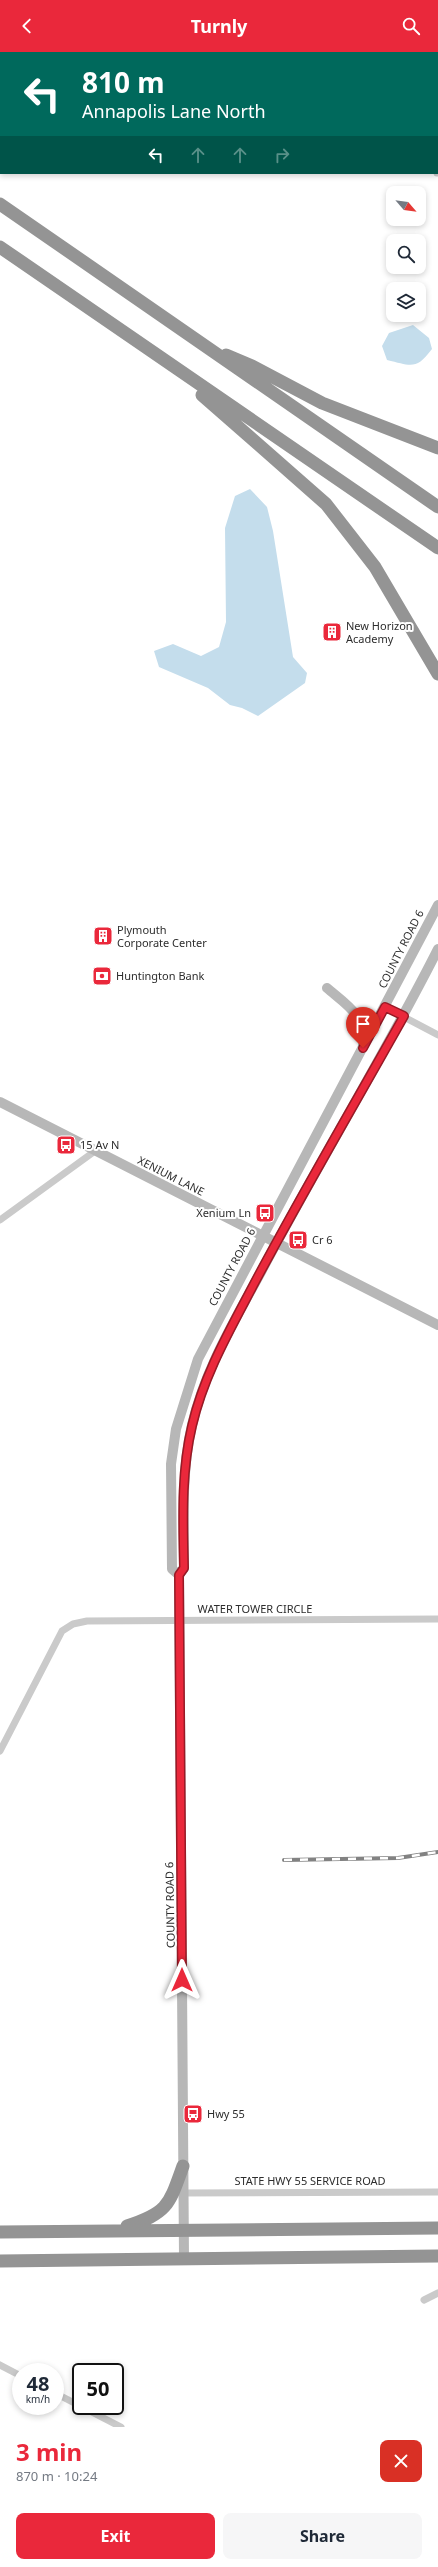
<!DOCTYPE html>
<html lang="en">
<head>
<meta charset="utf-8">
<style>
  body { margin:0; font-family:"Noto Sans",sans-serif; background:#f6f6f7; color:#1f2937; height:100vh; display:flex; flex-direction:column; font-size:15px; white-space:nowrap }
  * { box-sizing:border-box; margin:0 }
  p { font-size:13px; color:#747a83 }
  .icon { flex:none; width:22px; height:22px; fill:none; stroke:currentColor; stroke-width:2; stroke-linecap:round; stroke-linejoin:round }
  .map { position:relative; height:2375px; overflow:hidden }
  .sheet { display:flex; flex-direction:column; background:#fff; flex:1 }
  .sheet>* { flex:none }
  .hud { position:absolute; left:0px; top:0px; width:438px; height:122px; box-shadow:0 2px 6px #0003; background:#00695c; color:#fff; overflow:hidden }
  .needle { width:26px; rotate:118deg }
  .controls { position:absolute; left:386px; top:134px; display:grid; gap:8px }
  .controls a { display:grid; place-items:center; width:40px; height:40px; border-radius:8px; background:#fff; box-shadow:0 2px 6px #0003; font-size:20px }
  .speed { position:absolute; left:12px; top:2311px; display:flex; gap:8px; font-size:20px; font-weight:700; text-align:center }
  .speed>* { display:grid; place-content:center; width:52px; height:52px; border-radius:50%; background:#fff; box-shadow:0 2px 6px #0003; line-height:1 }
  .speed small { font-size:10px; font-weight:400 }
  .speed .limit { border:2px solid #111; border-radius:6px; background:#fff; color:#111 }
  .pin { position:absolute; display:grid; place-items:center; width:34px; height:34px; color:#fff; margin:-41px -17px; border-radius:50% 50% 50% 0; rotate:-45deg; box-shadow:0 0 4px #0007 }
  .pin .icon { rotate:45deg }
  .me { position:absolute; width:44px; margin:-22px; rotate:0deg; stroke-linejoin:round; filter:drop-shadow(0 0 3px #0008) }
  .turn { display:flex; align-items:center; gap:14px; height:84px; padding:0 16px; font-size:18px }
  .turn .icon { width:52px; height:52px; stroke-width:2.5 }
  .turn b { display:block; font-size:28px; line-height:34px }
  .lanes { display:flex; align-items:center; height:38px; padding:0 16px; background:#0003; justify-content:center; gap:20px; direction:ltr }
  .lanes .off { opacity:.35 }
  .round { display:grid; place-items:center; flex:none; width:42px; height:42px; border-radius:8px; background:#f6f6f7 }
  .head { display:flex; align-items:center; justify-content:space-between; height:68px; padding:0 16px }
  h1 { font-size:24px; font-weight:700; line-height:30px; color:#ea283b }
  .button { display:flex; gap:8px; margin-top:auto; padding:8px 16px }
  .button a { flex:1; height:46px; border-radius:8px; background:#ea283b; color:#fff; font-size:16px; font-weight:700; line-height:46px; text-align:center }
  .button a+a { background:#f6f6f7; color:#1f2937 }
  header { display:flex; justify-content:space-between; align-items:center; height:52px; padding:0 16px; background:#ea283b; color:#fff; font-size:18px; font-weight:700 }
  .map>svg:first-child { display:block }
</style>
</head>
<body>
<header><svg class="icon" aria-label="back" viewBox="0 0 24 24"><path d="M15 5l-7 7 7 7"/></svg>Turnly<svg class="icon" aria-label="search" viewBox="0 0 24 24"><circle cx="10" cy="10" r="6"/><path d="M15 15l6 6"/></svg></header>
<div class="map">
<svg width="438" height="2375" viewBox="0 0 438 2375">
  <rect width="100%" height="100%" fill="#fff"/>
  <path fill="#c4ddec" d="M 413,273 L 429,286 L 432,297 C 416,318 412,314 387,308 L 382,294 L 389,281 Z
    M 250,437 L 267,455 L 273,479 L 293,605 L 307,621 L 305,631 L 258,664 L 242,656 L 230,653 L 208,636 L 159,615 L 154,599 L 173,592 L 201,604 L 219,595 L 226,570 L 225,476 L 235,444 Z"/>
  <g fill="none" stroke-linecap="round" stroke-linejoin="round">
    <path stroke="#cacaca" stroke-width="7" d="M 202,0 L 204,1
      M 297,1 L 297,0
      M 437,115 L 438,113
      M 437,121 L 438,121
      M 385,955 L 438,983
      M 0,1168 L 95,1099
      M 0,1699 L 62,1579 L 73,1572 L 87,1569 L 438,1567
      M 183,2141 L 438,2140
      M 424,2248 L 438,2241
      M 0,2313 L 21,2324
      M 55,2341 L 121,2375"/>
    <path stroke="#b7b7b7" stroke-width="10" d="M 327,936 C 347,953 367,964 363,993
      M 0,1050 L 438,1273
      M 179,1523 L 172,1517 L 171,1412 L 176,1377 L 198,1307 L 438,853
      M 184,2206 L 179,1523 L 184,1516 C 184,1468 181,1420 192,1373 C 205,1317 235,1268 262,1218 C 319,1110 383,1006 438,897"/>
    <path stroke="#949494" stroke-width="13" d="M 0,152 L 438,455
      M 0,195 L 438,496
      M 226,303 L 252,314 L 322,351 L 438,396
      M 202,343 L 326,452 L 375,515 L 438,622
      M 127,2174 C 168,2161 169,2153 183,2114
      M 0,2180 L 438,2176
      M 0,2209 L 438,2204"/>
    <defs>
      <path id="rail" d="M 284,1808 L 398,1806 L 438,1800"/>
    </defs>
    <use href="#rail" stroke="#828282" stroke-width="4"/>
    <use href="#rail" stroke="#fff" stroke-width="2.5" stroke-dasharray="8" stroke-linecap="butt"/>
  </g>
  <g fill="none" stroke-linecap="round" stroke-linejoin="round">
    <defs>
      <path id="route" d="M 182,1928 L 179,1523 L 184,1516 C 183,1468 181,1420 192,1374 C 204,1322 231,1276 255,1230 C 303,1140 354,1053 404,964 L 385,955 L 363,996"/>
    </defs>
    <use href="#route" stroke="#981a26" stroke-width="10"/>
    <use href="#route" stroke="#ea283b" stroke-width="7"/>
  </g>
  <defs>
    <symbol id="building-square" viewBox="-11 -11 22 22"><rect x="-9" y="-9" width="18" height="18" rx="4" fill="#ea283b" stroke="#fff"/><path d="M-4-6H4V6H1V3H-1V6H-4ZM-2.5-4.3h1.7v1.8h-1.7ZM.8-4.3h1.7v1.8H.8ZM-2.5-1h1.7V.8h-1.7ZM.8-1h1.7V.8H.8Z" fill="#fff"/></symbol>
    <symbol id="bank-square" viewBox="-11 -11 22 22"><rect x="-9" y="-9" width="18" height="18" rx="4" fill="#ea283b" stroke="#fff"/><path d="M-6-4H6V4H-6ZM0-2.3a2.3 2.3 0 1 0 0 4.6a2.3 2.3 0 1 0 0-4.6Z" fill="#fff"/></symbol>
    <symbol id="bus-square" viewBox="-11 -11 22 22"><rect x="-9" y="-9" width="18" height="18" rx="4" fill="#ea283b" stroke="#fff"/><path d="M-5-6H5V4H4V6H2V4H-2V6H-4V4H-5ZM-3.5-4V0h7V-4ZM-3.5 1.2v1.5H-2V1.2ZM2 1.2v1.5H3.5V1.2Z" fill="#fff"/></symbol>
  </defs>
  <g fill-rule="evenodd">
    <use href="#building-square" x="321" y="569" width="22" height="22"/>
    <use href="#building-square" x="92" y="873" width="22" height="22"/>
    <use href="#bank-square" x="91" y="913" width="22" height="22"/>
    <use href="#bus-square" x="55" y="1082" width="22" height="22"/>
    <use href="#bus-square" x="254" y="1150" width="22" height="22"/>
    <use href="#bus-square" x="287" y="1177" width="22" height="22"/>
    <use href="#bus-square" x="182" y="2051" width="22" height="22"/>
  </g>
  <g text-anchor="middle" stroke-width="4" stroke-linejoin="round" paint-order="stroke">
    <g font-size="11" fill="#2d2d2d" stroke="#fff" text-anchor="start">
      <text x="346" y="578">New Horizon<tspan x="346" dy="13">Academy</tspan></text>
      <text x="117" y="882">Plymouth<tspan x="117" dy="13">Corporate Center</tspan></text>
      <text x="116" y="928">Huntington Bank</text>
      <text x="80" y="1097">15 Av N</text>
      <text x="251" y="1165" text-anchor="end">Xenium Ln</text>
      <text x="312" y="1192">Cr 6</text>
      <text x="207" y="2066">Hwy 55</text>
    </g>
    <g font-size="11" fill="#2d2d2d" stroke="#fff">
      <text transform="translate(401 897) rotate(-63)" y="4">COUNTY ROAD 6</text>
      <text transform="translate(171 1124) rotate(27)" y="4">XENIUM LANE</text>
      <text transform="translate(232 1215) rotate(-62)" y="4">COUNTY ROAD 6</text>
      <text x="255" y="1561">WATER TOWER CIRCLE</text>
      <text transform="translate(170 1853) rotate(-91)" y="4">COUNTY ROAD 6</text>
      <text x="310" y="2133">STATE HWY 55 SERVICE ROAD</text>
    </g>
  </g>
</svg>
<div class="controls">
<a><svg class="needle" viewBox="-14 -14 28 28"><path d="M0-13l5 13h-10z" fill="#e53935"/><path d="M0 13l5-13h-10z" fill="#747a83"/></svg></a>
<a><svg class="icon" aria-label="search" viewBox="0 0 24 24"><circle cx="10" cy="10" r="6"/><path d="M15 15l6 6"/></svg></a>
<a><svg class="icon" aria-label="layers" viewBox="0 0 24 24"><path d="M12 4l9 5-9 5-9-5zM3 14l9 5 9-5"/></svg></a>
</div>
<div class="speed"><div>48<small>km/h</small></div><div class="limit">50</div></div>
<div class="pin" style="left:363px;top:996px;background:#d93025"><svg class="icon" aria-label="arrive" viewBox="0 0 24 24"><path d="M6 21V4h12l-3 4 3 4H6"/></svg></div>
<svg class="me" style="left:182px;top:1928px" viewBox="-20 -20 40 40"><path d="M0-17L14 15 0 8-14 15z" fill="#ea283b" stroke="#fff" stroke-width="4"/></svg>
<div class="hud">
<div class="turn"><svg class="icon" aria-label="left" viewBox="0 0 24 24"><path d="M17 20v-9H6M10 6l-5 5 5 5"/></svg><div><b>810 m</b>Annapolis Lane North</div></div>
<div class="lanes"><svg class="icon" aria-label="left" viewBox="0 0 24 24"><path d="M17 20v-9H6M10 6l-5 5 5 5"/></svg><svg class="icon off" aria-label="ahead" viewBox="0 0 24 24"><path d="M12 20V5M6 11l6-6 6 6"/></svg><svg class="icon off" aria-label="ahead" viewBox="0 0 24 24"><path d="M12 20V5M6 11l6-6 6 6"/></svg><svg class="icon off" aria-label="right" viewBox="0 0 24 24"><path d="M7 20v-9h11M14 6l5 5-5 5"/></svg></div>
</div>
</div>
<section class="sheet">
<div class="head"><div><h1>3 min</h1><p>870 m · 10:24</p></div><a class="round" style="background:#d93025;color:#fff"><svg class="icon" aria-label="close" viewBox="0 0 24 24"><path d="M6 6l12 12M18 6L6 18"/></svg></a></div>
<div class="button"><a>Exit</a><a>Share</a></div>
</section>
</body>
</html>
